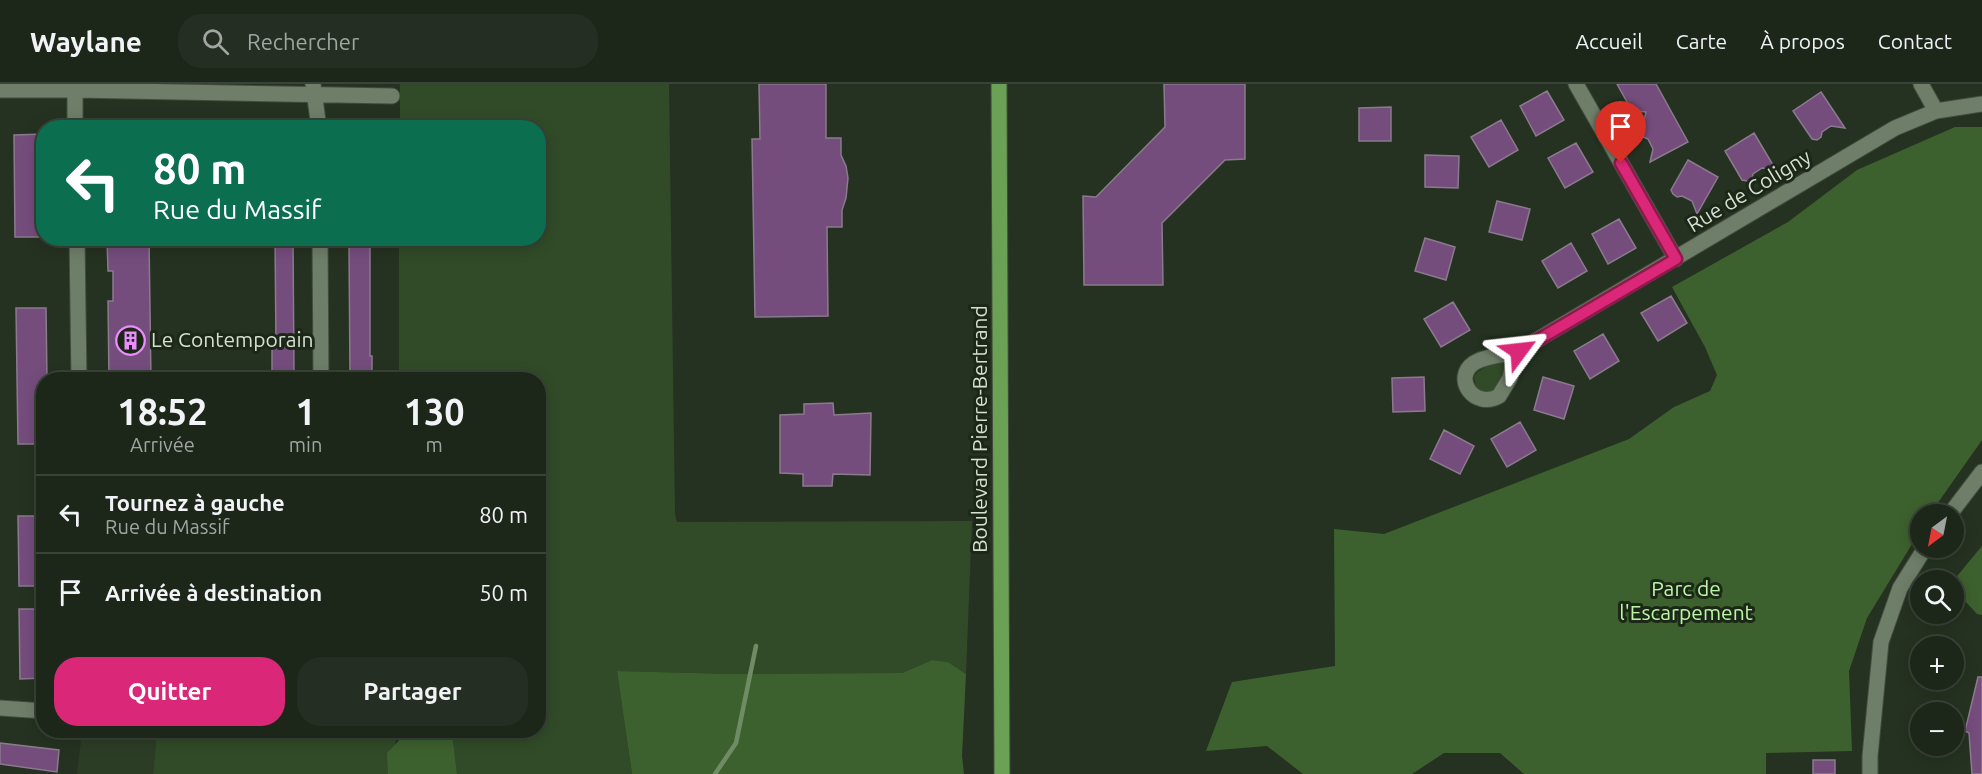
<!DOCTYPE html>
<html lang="fr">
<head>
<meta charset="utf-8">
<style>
  body { margin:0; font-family:Ubuntu,sans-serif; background:#252e22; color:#f1f3f6; height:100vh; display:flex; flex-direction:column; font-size:22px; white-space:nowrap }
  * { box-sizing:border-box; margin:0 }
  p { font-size:20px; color:#a0a5a2 }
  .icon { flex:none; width:33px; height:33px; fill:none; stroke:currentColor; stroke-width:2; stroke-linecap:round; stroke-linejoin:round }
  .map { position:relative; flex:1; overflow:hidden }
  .drawer { position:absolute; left:36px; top:288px; width:510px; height:366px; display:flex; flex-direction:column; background:#1c2619; border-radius:24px; box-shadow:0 3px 15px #0003,0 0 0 2px #3a4338 }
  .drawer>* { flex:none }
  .hud { position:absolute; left:36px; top:36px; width:510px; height:126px; border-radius:24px; box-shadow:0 3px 15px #0003,0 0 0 2px #3a4338; background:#0b6e4f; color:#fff; overflow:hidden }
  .needle { width:39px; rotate:212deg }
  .fabs { position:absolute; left:1910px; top:420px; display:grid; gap:12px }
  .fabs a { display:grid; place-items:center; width:54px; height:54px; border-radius:50%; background:#1c2619; box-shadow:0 3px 15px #0003,0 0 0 2px #3a4338; font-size:30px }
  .pin { position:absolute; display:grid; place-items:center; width:51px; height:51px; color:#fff; margin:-62px -26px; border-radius:50% 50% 50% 0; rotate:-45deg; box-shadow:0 0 6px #0007 }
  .pin .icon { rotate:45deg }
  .me { position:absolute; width:66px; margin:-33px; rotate:60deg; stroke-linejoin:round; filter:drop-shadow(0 0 4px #0008) }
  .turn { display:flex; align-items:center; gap:21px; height:126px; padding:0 18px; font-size:27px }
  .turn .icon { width:78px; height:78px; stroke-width:2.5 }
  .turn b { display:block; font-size:42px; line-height:51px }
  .eta { display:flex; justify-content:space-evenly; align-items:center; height:102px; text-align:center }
  .eta b { font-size:36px; font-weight:700; line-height:42px }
  .cta { display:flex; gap:12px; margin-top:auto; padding:12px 18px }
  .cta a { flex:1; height:69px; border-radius:24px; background:#db2777; color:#fff; font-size:24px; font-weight:700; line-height:69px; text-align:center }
  .cta a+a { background:#252e22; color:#f1f3f6 }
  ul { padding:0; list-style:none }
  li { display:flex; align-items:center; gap:18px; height:78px; padding:0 18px; border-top:2px solid #3a4338 }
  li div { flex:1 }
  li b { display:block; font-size:22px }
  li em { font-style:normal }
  header { display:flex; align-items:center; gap:36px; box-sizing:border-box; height:84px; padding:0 30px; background:#1c2619; border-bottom:2px solid #3a4338 }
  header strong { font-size:28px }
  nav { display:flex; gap:33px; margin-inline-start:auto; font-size:21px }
  .search { width:420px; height:54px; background:#252e22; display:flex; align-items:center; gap:15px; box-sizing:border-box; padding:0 21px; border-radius:24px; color:#a0a5a2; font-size:22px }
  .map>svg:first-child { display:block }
</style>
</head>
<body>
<header>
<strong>Waylane</strong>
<div class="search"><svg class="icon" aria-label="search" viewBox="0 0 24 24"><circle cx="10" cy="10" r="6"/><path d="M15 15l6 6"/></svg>Rechercher</div>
<nav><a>Accueil</a><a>Carte</a><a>À propos</a><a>Contact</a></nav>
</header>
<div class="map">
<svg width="1982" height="690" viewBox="0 0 1982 690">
  <rect width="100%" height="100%" fill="#253221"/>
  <path fill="#2c3d26" d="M 82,647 L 157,647 L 153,690 L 77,690 Z"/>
  <path fill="#314b28" d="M 400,0 L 669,0 L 675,430 L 677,438 L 972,437 L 966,590 L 948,578 L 932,576 L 902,589 L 731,590 L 617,587 L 632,690 L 457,690 L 452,647 L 538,646 L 538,296 L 399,296 L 399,155 L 538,154 L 538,44 L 400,43 Z
    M 1506,276 L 1507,278 L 1498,304 L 1486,310 L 1476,304 L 1474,292 C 1483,282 1493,280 1506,276 Z
    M 157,647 L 396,647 L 394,690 L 153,690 Z"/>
  <path fill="#3d612e" d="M 1955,43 L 1982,43 L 1982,356 L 1930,430 L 1920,430 L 1920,447 L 1867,534 L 1849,587 L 1852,667 L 1766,669 L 1766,690 L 1524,690 L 1500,669 L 1444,669 L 1412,690 L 1303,690 L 1267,662 L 1206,667 L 1232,598 L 1335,582 L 1334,445 L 1384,450 L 1629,355 L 1674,323 L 1710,307 L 1717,291 L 1705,263 L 1672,203 L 1788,138 L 1857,86 Z
    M 1982,462 L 1982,531 L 1977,530 L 1953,504 L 1953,497 Z
    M 932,576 L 948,578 L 966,590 L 962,672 L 964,690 L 632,690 L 617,587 L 731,590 L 902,589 Z
    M 408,647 L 452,647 L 457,690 L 388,690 L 387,669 Z"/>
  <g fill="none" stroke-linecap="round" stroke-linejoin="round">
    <path stroke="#6f8c65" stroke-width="4.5" d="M 715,690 L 736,659 L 756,562"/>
  </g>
  <path fill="#754d7d" stroke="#8b7a8e" stroke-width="1.5" d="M 759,0 L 826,0 L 826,54 L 841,54 L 841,71 L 846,82 L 848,94 L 846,114 L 842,126 L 842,143 L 827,143 L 828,232 L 755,233 L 752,55 L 760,55 Z
    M 1164,0 L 1245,0 L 1245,75 L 1225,76 L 1162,139 L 1163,201 L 1084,201 L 1083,112 L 1096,113 L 1165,43 Z
    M 1617,0 L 1656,0 L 1688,58 L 1650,78 L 1653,65 L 1648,55 L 1643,53 L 1641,49 L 1646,28 L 1626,26 L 1627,18 Z
    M 1547,7 L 1564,36 L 1536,52 L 1520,22 Z
    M 1821,8 L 1845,44 L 1831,42 L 1822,48 L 1821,53 L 1817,56 L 1812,55 L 1793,27 Z
    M 1391,23 L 1391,57 L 1359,57 L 1359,24 Z
    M 1501,36 L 1518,66 L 1489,83 L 1471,53 Z
    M 1754,49 L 1776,86 L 1762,84 L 1753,90 L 1752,95 L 1747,97 L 1742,96 L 1725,67 Z
    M 44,50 L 44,153 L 15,153 L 14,51 Z
    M 1576,59 L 1593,88 L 1565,104 L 1548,74 Z
    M 1425,71 L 1459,72 L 1458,104 L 1425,103 Z
    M 1688,76 L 1718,93 L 1697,130 L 1692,117 L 1682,112 L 1677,113 L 1673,110 L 1671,106 Z
    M 1497,117 L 1530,125 L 1522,156 L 1489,148 Z
    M 1619,135 L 1636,164 L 1608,180 L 1592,150 Z
    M 107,154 L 149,154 L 151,296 L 109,296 L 108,217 L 113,217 L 113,187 L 108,187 Z
    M 275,154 L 293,154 L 294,289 L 272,289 L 272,260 L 276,260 Z
    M 1425,154 L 1455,163 L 1446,196 L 1415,187 Z
    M 1571,159 L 1587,187 L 1558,204 L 1542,177 Z
    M 349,163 L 370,163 L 370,272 L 372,272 L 372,292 L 350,292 Z
    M 1671,212 L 1687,239 L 1658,257 L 1641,229 Z
    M 1453,218 L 1470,246 L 1441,263 L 1424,235 Z
    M 16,224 L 46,224 L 47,296 L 44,296 L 44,360 L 18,360 Z
    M 1603,250 L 1619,277 L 1590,295 L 1574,267 Z
    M 1424,293 L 1425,327 L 1393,328 L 1392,294 Z
    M 1543,293 L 1574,302 L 1564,335 L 1534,326 Z
    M 833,319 L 834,331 L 871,329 L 870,391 L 833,390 L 832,402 L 803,402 L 803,390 L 780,389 L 780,331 L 804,330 L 804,320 Z
    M 1520,338 L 1536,366 L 1507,383 L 1491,355 Z
    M 1444,346 L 1474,362 L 1460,390 L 1430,375 Z
    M 18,432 L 44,432 L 44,502 L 19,502 Z
    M 19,525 L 44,525 L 44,594 L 20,595 Z
    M 1978,593 L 1982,593 L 1982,690 L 1972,690 L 1969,649 L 1965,647 Z
    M 0,659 L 59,666 L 57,688 L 0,680 Z
    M 1813,676 L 1835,676 L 1835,690 L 1813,690 Z"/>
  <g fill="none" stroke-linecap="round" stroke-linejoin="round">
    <defs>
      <path id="minor" d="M 313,0 L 319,44
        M 1576,0 L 1676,175
        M 1921,0 L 1936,27
        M 0,6 L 75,6 L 392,12
        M 75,6 L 75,44
        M 77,154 L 79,296
        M 320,154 L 321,296
        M 1515,269 L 1895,44 L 1936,27 L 1982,20
        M 1515,269 L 1510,294 L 1499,312 C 1474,326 1452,294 1474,279 C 1485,272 1502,271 1515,269 Z
        M 1950,430 L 1982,388
        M 0,624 L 44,627
        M 1870,690 L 1870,672 L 1881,558 L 1900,504 L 1925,464"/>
      <path id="major" d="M 999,0 L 1002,690"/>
    </defs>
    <use href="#minor" stroke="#424d3e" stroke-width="17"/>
    <use href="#major" stroke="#424d3e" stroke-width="17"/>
    <use href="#minor" stroke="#6f7e69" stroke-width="15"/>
    <use href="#major" stroke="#6ba155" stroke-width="15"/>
  </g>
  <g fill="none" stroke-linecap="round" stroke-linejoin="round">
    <defs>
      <path id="route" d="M 1519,267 L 1676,175 L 1621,79"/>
    </defs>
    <use href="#route" stroke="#8e194d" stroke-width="15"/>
    <use href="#route" stroke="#db2777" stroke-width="10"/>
  </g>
  <defs>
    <symbol id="building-ring" viewBox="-11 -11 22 22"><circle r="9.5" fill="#1c2817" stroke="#ea8dfd" stroke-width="1.5"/><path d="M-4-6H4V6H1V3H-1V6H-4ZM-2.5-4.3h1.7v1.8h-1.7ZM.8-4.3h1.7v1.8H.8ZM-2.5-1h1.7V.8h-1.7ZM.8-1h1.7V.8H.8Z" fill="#ea8dfd"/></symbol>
  </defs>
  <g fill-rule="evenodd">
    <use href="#building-ring" x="114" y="240" width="33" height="33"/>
  </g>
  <g text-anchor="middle" stroke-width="6" stroke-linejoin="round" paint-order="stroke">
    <g font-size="21" fill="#d7dfd4" stroke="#1c2817">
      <text transform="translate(1749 107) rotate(-31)" y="7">Rue de Coligny</text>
      <text transform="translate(980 345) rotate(-90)" y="7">Boulevard Pierre-Bertrand</text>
    </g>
    <g font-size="21" fill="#d7dfd4" stroke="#1c2817" text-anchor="start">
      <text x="151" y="263">Le Contemporain</text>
    </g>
    <g font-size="21" fill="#bcf5a7" stroke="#1c2817">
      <text x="1686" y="512">Parc de<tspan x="1686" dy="24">l'Escarpement</tspan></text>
    </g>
  </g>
</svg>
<div class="fabs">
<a><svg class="needle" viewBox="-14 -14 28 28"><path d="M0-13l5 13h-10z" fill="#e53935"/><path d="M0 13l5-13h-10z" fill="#a0a5a2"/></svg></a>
<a><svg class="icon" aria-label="search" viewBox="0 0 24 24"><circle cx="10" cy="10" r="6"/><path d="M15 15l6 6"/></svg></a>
<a>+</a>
<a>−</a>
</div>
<div class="pin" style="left:1621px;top:79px;background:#d93025"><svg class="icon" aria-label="arrive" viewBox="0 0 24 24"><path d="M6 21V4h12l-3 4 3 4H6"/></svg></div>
<svg class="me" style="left:1519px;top:267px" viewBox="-20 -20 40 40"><path d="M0-17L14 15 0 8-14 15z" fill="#db2777" stroke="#fff" stroke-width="4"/></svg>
<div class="hud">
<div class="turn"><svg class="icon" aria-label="left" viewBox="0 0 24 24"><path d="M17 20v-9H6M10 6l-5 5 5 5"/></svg><div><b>80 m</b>Rue du Massif</div></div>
</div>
<section class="drawer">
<div class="eta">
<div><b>18:52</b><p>Arrivée</p></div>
<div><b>1</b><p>min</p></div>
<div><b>130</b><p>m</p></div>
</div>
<ul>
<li><svg class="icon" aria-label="left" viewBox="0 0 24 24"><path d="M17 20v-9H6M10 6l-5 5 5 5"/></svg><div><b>Tournez à gauche</b><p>Rue du Massif</p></div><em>80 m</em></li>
<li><svg class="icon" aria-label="arrive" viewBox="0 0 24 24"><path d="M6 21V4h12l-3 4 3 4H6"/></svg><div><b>Arrivée à destination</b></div><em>50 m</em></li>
</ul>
<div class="cta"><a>Quitter</a><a>Partager</a></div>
</section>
</div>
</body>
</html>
